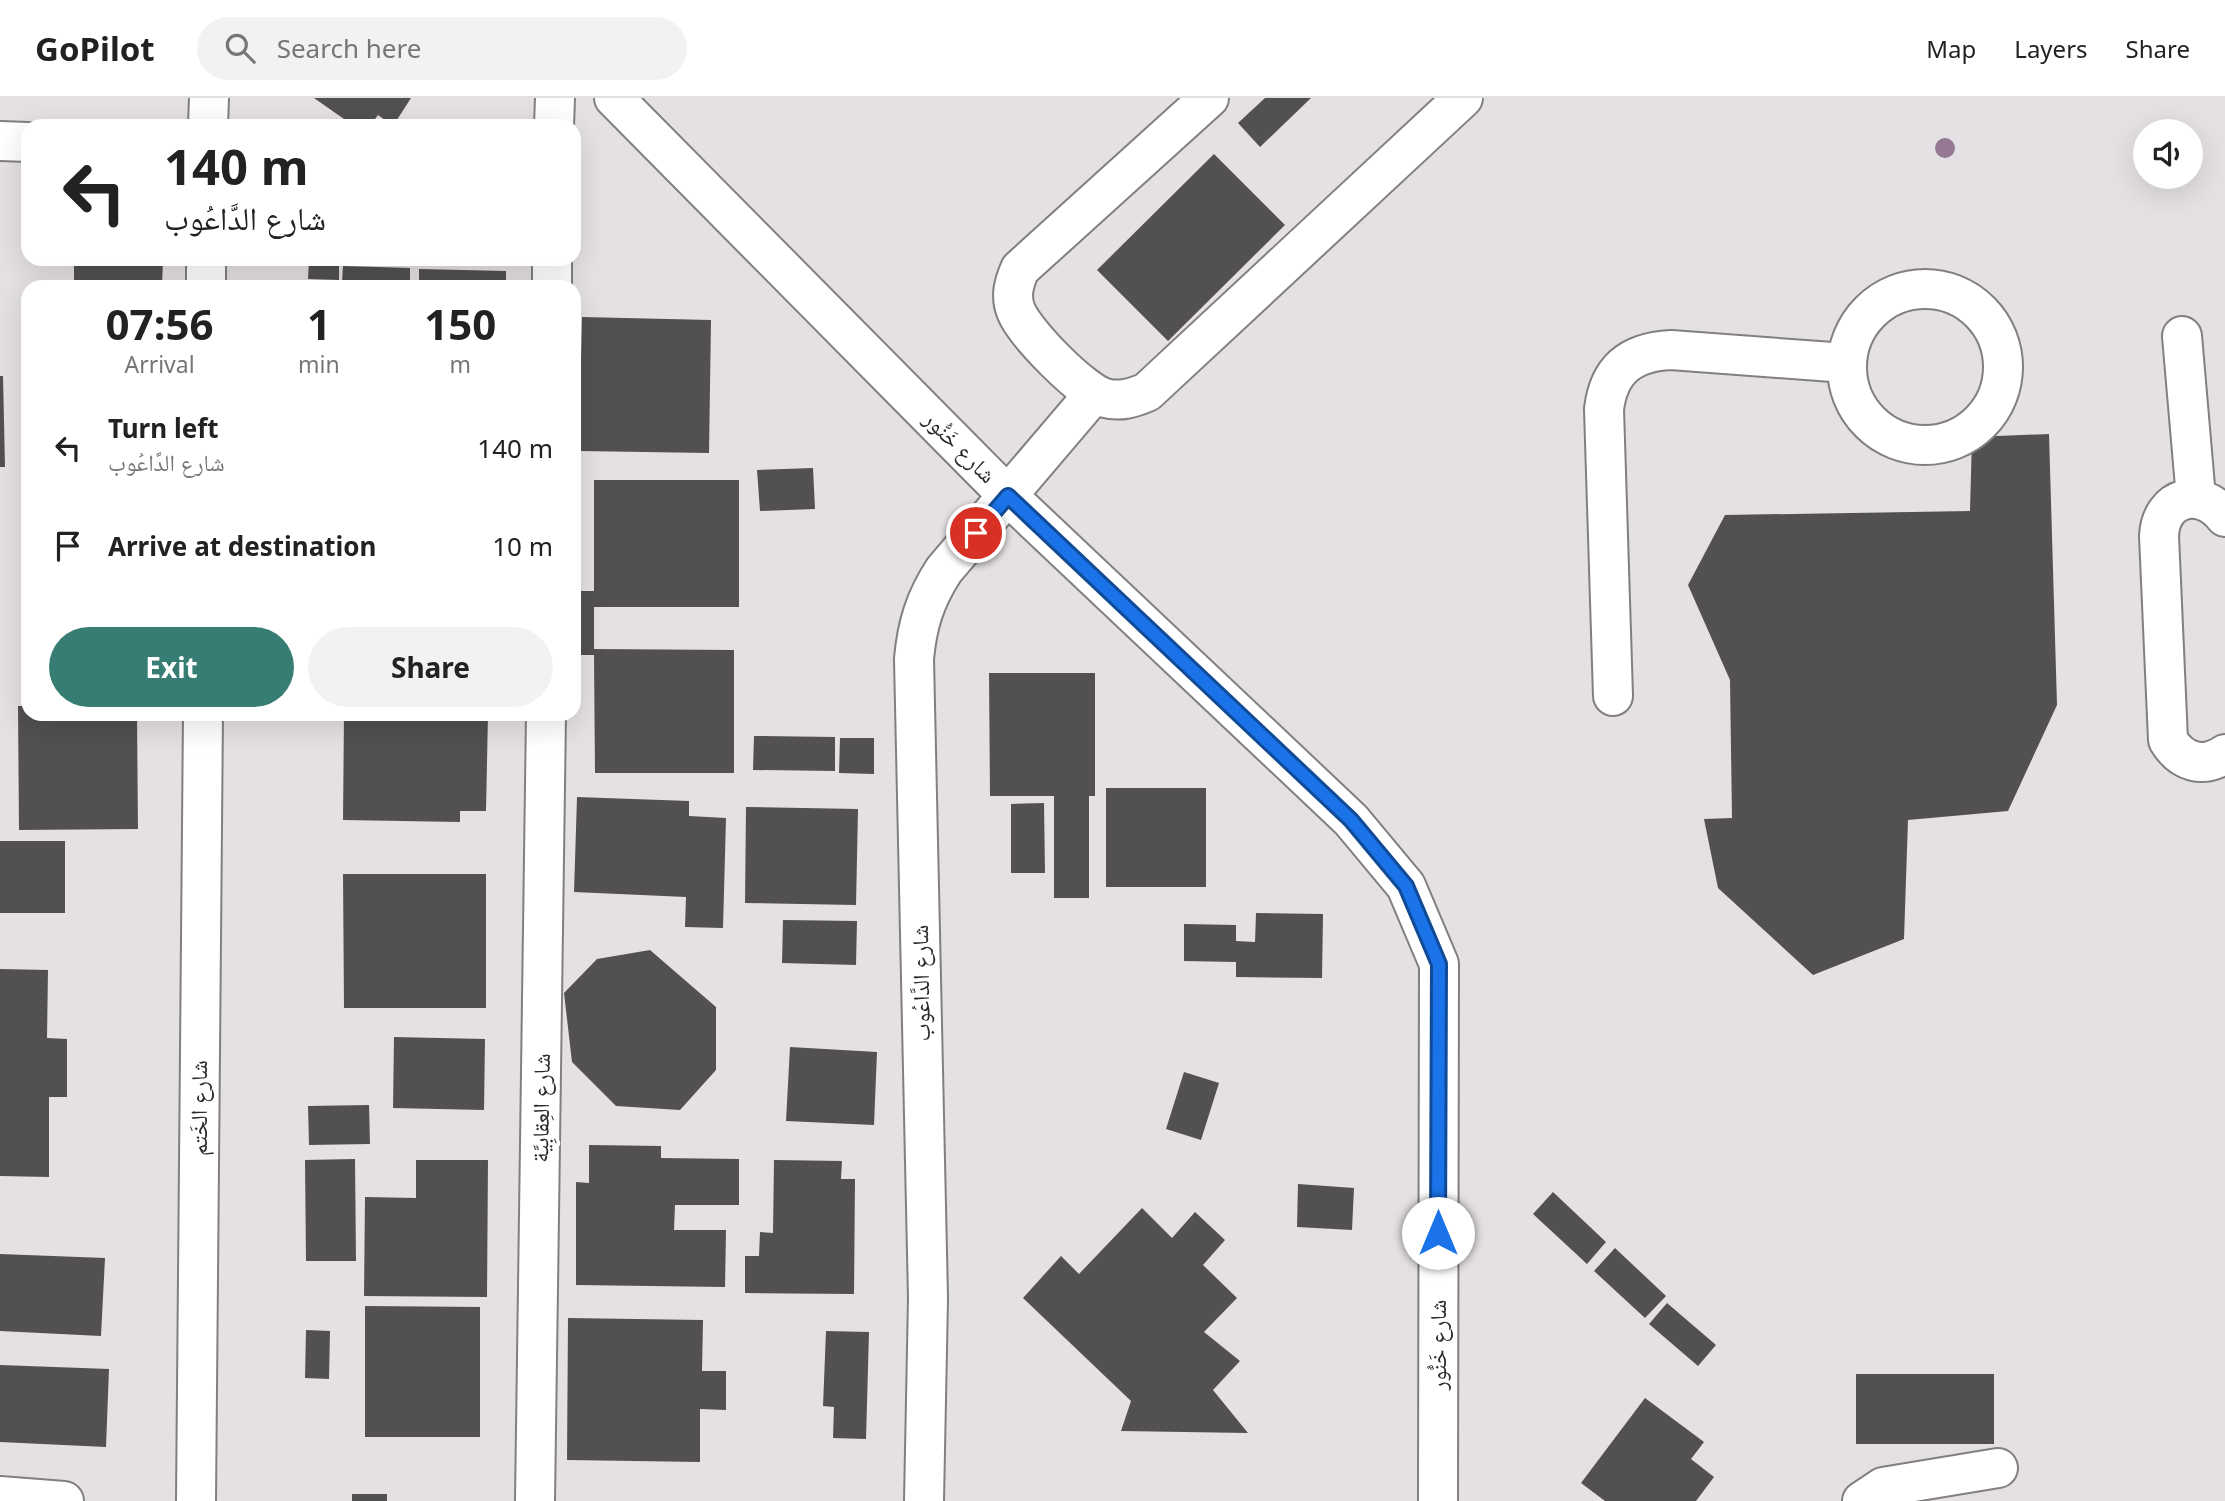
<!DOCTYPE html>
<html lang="en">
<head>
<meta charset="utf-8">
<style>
  body { margin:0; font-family:"Noto Sans","Noto Naskh Arabic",sans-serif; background:#f2f2f2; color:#222; height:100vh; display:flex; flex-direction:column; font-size:26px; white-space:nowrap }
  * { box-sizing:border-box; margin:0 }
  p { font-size:23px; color:#767676 }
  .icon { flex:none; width:38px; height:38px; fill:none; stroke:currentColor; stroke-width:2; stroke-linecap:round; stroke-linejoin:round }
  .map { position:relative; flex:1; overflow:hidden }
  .drawer { position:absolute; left:21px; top:182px; width:560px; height:441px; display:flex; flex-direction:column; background:#fff; border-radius:21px; box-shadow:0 7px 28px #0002 }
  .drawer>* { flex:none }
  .hud { position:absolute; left:21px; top:21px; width:560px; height:147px; border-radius:21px; box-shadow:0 7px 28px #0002; background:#fff; color:#222; overflow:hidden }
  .fabs { position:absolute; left:2133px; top:21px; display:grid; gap:14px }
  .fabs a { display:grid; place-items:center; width:70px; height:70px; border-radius:50%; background:#fff; box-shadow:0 7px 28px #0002; font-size:35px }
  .pin { position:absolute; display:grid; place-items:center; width:60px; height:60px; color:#fff; margin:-30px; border:4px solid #fff; border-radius:50%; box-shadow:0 2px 7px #0007 }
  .me { position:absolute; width:77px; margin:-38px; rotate:0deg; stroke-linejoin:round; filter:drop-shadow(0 0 5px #0008) }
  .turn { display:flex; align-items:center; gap:24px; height:147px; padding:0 28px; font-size:32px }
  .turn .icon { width:91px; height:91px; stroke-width:2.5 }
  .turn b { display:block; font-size:49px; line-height:60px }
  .eta { display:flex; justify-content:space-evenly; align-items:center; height:119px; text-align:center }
  .eta b { font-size:42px; font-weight:700; line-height:49px }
  .primary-button { display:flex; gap:14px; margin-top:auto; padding:14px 28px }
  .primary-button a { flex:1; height:80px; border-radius:42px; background:#377d74; color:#fff; font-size:28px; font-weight:700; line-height:80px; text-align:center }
  .primary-button a+a { background:#f2f2f2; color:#222 }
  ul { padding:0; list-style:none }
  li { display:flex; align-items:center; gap:21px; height:98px; padding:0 28px }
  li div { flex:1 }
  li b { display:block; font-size:26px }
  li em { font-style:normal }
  header { display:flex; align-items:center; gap:42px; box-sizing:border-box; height:98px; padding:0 35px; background:#fff; border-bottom:2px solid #e0e0e0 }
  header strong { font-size:33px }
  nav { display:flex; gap:38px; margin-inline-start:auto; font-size:24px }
  .search { width:490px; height:63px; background:#f2f2f2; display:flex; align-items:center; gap:18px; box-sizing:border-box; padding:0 24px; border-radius:38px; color:#767676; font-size:26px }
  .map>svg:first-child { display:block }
</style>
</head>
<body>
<header>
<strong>GoPilot</strong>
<div class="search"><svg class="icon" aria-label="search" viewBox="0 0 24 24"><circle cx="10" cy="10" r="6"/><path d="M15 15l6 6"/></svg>Search here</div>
<nav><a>Map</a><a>Layers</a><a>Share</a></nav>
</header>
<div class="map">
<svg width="2225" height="1403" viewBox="0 0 2225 1403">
  <rect width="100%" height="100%" fill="#e4e0e3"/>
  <path fill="#535052" d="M 314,0 L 411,0 L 393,28 L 378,17 L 370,28 L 354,28 Z
    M 1265,0 L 1311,0 L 1260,49 L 1238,25 Z
    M 1214,56 L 1285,127 L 1168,243 L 1097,172 Z
    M 74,161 L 163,161 L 162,189 L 74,189 Z
    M 309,161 L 339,161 L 339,182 L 308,181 Z
    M 343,168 L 410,170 L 410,189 L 368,189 L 368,186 L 342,185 Z
    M 419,171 L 506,173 L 506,189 L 419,189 Z
    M 582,219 L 711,222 L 709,355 L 579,353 Z
    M 0,278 L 3,278 L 5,369 L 0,369 Z
    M 2049,336 L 2057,607 L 2008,713 L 1908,722 L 1904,841 L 1813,877 L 1718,790 L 1704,721 L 1732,720 L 1730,582 L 1688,487 L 1725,417 L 1970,413 L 1972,339 Z
    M 813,370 L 815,411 L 760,413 L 757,372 Z
    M 594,382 L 739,382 L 739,509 L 594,509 L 594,551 L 734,552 L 734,675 L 595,675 L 594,557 L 574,557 L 574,493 L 594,493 Z
    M 989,575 L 1095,575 L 1095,698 L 1089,698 L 1089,800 L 1054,800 L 1054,698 L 990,698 Z
    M 18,608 L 28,608 L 28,616 L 137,616 L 138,731 L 19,732 Z
    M 344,616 L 488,616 L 486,713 L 460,713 L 460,724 L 343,722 Z
    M 754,638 L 835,639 L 835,673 L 753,672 Z
    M 840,640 L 874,640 L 874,676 L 839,675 Z
    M 1106,690 L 1206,690 L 1206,789 L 1106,789 Z
    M 577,699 L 689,703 L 689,718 L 726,720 L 723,830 L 685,829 L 686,799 L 574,794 Z
    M 1044,705 L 1045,775 L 1011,775 L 1011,706 Z
    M 746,709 L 858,711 L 856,807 L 745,805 Z
    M 0,743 L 65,743 L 65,815 L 0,815 Z
    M 343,776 L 486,776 L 486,910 L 344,910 Z
    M 1256,815 L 1323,816 L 1322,880 L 1236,879 L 1236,864 L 1184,863 L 1184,826 L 1236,827 L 1236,843 L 1255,844 Z
    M 783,822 L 857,823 L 856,867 L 782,865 Z
    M 650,852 L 716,909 L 716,972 L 680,1012 L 616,1008 L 572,964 L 564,895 L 597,861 Z
    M 0,871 L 48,872 L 47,940 L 67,941 L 67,999 L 49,999 L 49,1079 L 0,1078 Z
    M 394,939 L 485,941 L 484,1012 L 393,1010 Z
    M 790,949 L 877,954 L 874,1027 L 786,1023 Z
    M 1184,974 L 1219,985 L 1201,1042 L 1166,1031 Z
    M 369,1007 L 370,1046 L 309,1047 L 308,1008 Z
    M 589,1047 L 661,1048 L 661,1060 L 739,1061 L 739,1107 L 675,1107 L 674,1132 L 726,1132 L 725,1189 L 576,1187 L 576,1084 L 589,1085 Z
    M 355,1061 L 356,1163 L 306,1163 L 305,1062 Z
    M 416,1062 L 488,1062 L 487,1199 L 364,1198 L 365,1099 L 416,1100 Z
    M 774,1062 L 842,1063 L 841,1081 L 855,1081 L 854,1196 L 745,1195 L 745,1158 L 759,1158 L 760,1134 L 773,1135 Z
    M 1298,1086 L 1354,1090 L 1352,1132 L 1297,1129 Z
    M 1553,1094 L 1606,1144 L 1587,1166 L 1533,1116 Z
    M 1142,1110 L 1172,1140 L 1195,1114 L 1225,1142 L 1203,1167 L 1237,1200 L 1204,1234 L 1240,1263 L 1213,1292 L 1248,1335 L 1121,1333 L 1131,1303 L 1023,1200 L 1061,1158 L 1079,1176 Z
    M 1615,1150 L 1666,1198 L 1645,1220 L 1594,1173 Z
    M 0,1156 L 105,1160 L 101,1238 L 0,1233 Z
    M 1667,1205 L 1716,1247 L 1698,1268 L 1649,1226 Z
    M 365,1208 L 480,1209 L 480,1339 L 365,1339 Z
    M 568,1220 L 703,1222 L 702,1273 L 726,1273 L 726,1312 L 700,1311 L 700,1364 L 567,1362 Z
    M 306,1232 L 330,1233 L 329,1281 L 305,1280 Z
    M 826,1233 L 869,1234 L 866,1341 L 833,1340 L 834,1309 L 823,1308 Z
    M 0,1267 L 109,1271 L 106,1349 L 0,1344 Z
    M 1856,1276 L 1994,1276 L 1994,1346 L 1856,1346 Z
    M 1645,1300 L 1704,1344 L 1691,1361 L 1714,1379 L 1696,1403 L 1605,1403 L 1581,1385 Z
    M 352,1396 L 387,1396 L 387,1403 L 352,1403 Z"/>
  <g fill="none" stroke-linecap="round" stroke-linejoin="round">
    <defs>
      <path id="minor" d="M 614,0 L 1008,398 L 1351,722 L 1406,788 L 1439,866 L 1438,1403
        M 1209,0 L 1020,171 C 1014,185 1010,198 1016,213 C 1024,234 1083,295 1105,300 C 1120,304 1133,300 1147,294 L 1463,0
        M 208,28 L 209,0
        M 554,28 L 555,0
        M 0,43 L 28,44
        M 206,189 L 206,161
        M 552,189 L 552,161
        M1847 269a78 78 0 1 1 156 0a78 78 0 1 1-156 0Z
        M 2182,238 L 2196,400
        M 2225,419 C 2201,388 2161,398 2159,438 L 2168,642 C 2181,664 2203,671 2225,656
        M 1613,598 L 1604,311 C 1609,271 1631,254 1671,252 L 1846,265
        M 0,1398 L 64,1403
        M 196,1403 L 203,616
        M 535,1403 L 546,616
        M 924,1403 L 928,1200 L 914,561 C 917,527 925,501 944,472 L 1093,297
        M 1862,1403 L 1883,1389 L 1998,1370"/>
    </defs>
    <use href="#minor" stroke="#827f81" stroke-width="42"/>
    <use href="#minor" stroke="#fff" stroke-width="38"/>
  </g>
  <circle fill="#957892" cx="1945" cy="50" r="10"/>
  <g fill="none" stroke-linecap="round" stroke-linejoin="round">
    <defs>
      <path id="route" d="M 976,435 L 1008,398 L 1351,722 L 1406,788 L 1439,866 L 1438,1135"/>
    </defs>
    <use href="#route" stroke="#114b97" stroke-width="18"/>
    <use href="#route" stroke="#1a73e8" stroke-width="12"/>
  </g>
  <g text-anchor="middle" stroke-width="7" stroke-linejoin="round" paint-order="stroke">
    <g font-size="23" fill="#2c2b2c" stroke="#fff">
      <text transform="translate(960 349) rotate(45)" y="8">شارع خَنُّور</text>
      <text transform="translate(921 885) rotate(-91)" y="8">شارع الدَّاعُوب</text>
      <text transform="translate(199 1010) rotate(-90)" y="8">شارع الخَتم</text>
      <text transform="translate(541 1010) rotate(-89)" y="8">شارع العِقابِيَّة</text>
      <text transform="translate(1438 1247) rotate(-90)" y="8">شارع خَنُّور</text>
    </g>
  </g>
</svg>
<div class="fabs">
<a><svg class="icon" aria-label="sound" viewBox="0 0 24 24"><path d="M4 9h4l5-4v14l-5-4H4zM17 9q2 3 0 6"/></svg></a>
</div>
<div class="pin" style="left:976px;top:435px;background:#d93025"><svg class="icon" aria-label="arrive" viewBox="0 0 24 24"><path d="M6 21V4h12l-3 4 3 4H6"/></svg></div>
<svg class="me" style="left:1438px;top:1135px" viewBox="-20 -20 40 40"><circle r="19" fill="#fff"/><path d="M0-13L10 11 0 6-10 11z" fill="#1a73e8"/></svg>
<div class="hud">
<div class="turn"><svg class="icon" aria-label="left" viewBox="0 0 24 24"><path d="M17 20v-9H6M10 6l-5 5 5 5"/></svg><div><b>140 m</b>شارع الدَّاعُوب</div></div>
</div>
<section class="drawer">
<div class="eta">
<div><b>07:56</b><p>Arrival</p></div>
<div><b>1</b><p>min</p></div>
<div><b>150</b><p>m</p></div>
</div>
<ul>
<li><svg class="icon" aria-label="left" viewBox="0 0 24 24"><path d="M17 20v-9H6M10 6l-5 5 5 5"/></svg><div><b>Turn left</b><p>شارع الدَّاعُوب</p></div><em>140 m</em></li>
<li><svg class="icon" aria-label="arrive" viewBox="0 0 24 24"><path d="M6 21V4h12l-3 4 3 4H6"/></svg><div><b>Arrive at destination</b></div><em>10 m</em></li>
</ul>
<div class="primary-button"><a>Exit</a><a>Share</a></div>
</section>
</div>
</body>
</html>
